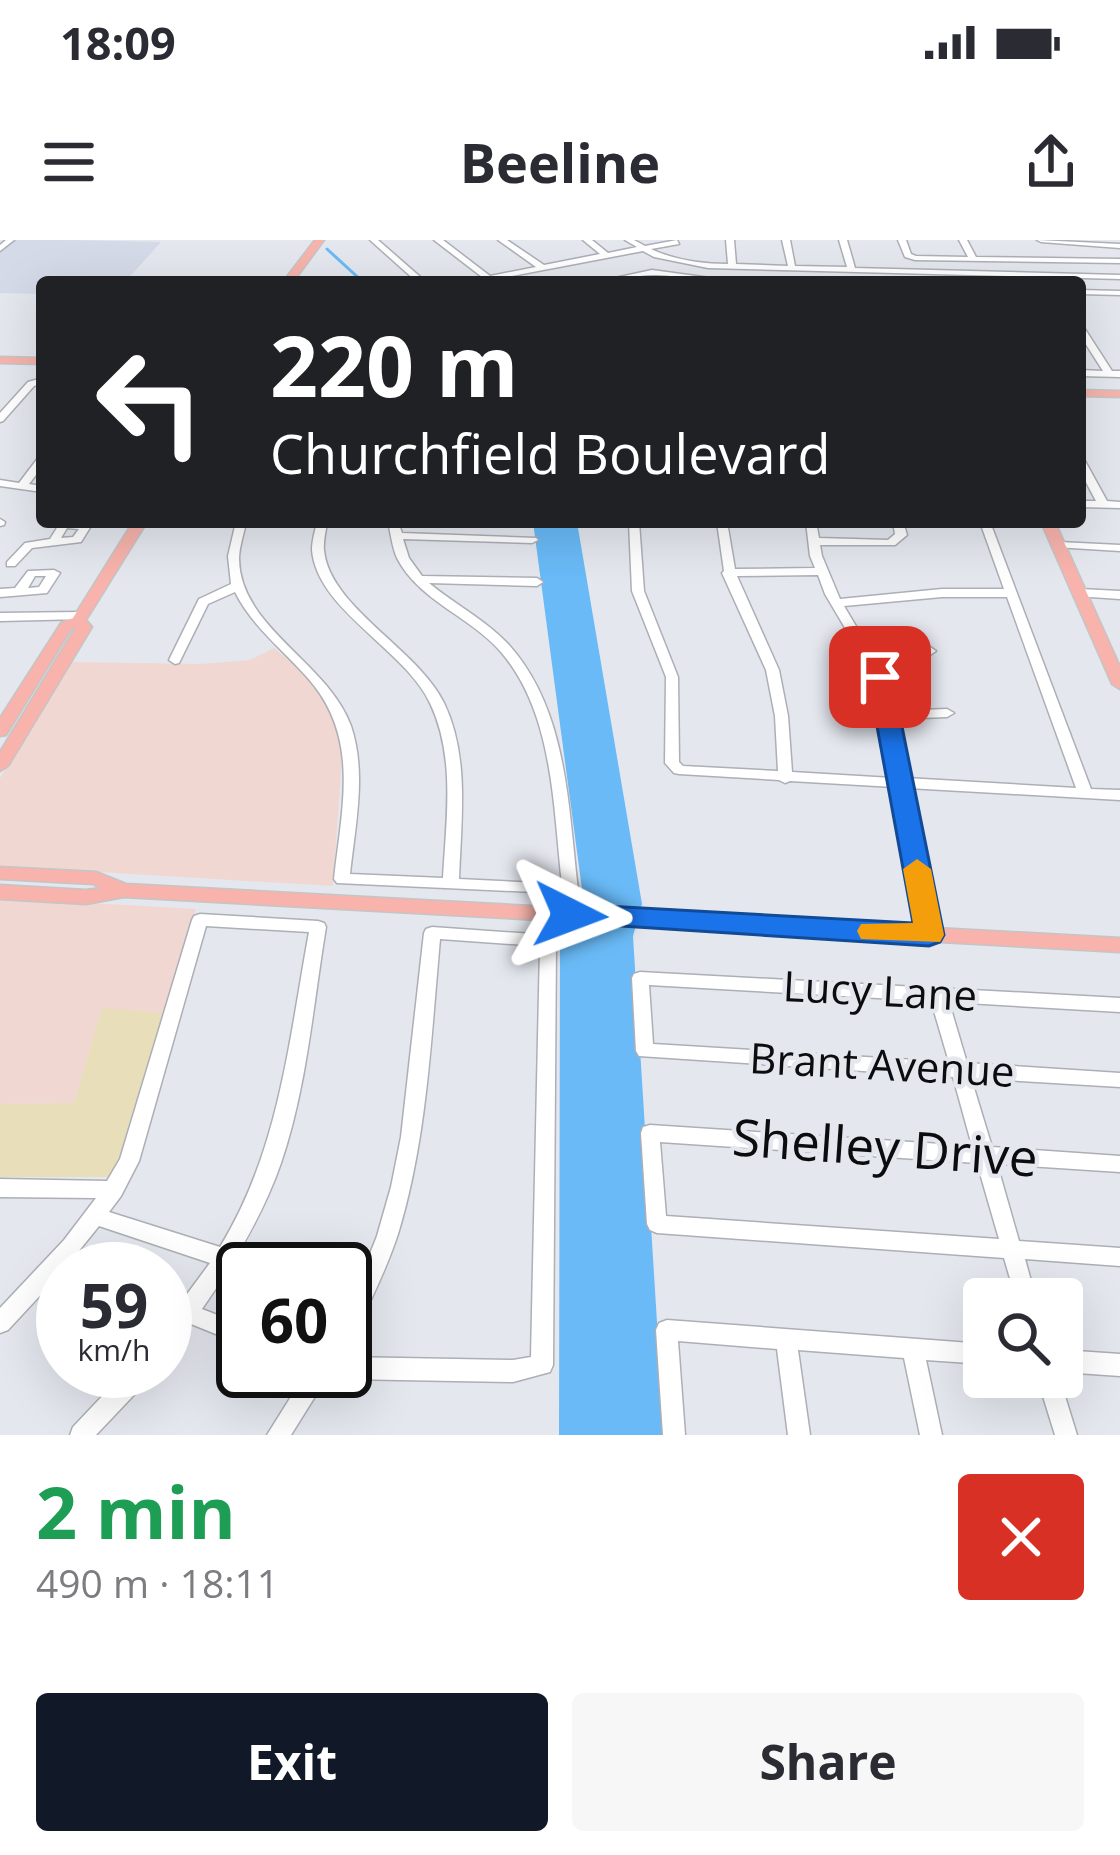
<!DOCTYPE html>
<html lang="en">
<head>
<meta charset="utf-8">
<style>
  body { margin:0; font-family:"Open Sans",sans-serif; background:#f7f7f7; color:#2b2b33; height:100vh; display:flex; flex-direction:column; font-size:45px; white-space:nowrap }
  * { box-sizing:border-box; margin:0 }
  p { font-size:39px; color:#7c7c81 }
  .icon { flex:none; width:66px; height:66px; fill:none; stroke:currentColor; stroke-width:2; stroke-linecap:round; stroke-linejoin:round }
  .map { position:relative; height:1195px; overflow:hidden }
  .side { display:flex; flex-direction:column; background:#fff; flex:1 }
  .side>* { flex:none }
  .banner { position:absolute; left:36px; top:36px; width:1050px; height:252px; border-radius:12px; box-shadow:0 12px 48px #0002; background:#202124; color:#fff; overflow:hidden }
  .buttons { position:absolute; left:963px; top:1038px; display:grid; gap:24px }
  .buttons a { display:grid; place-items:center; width:120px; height:120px; border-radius:12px; background:#fff; box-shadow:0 12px 48px #0002; font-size:60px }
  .speed { position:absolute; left:36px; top:1002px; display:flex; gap:24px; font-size:60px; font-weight:700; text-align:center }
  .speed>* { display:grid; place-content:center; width:156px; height:156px; border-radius:50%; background:#fff; box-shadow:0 12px 48px #0002; line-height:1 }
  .speed small { font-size:30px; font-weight:400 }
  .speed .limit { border:6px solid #111; border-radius:18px; background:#fff; color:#111 }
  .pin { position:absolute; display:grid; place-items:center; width:102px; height:102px; color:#fff; margin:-51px; border-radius:24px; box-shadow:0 6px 18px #0006 }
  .me { position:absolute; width:132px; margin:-66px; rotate:93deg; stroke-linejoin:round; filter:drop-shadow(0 0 9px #0008) }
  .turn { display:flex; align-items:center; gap:42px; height:252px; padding:0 36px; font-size:54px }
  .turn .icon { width:156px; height:156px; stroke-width:2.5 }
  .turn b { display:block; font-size:84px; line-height:102px }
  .round { display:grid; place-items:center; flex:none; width:126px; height:126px; border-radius:12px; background:#f7f7f7 }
  .summary { display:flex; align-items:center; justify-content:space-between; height:204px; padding:0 36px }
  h1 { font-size:72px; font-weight:700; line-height:90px; color:#1e9e55 }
  .button { display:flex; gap:24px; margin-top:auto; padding:24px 36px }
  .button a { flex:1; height:138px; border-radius:12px; background:#111827; color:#fff; font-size:48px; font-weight:700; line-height:138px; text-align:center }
  .button a+a { background:#f7f7f7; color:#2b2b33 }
  .status { display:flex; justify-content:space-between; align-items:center; height:84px; padding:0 60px; background:#fff; direction:ltr }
  .status svg { height:33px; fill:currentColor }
  header { display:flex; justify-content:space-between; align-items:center; height:156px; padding:0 36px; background:#fff; font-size:54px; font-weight:700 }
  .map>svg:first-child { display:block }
</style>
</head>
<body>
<div class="status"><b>18:09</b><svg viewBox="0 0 49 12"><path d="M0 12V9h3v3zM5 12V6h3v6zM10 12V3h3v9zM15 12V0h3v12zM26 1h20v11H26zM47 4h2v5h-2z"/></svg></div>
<header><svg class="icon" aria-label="menu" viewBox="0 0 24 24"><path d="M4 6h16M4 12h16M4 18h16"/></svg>Beeline<svg class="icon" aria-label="share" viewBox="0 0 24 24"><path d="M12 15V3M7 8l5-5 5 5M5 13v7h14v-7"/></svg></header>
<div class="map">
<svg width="1120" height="1195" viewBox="0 0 1120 1195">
  <rect width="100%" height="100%" fill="#e4e7ee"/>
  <path fill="#f1d7d1" d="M 274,408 L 306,434 L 333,475 L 342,516 L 333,646 L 0,626 L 0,538 L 71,422 L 201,424 L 250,420 Z
    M 0,658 L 196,669 L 163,773 L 102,769 L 74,863 L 0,864 Z"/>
  <path fill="#d5dae8" d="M 10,0 L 70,0 L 161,2 L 125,42 L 42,42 L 42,54 L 0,53 L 0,9 Z"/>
  <path fill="#e8deb9" d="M 102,768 L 163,773 L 136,877 L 110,937 L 0,937 L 0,864 L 74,863 Z"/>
  <path fill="#69baf7" d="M 533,282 L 577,282 L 642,664 L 633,696 L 664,1195 L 559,1195 L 560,694 L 581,659 L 582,649 Z"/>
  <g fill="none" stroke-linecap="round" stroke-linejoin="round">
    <path stroke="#69baf7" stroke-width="3" d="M 327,9 L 363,42"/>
    <defs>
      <path id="minor" d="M 6,0 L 14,0 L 0,11 L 0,5 Z
        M 370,0 L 378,0 L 426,42 L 417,42 Z
        M 434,0 L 443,0 L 490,36 L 536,27 L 498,0 L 507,0 L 544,25 L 600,14 L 583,0 L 592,0 L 608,13 L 637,7 L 625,0 L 634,0 L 645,6 L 677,0 L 679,4 L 651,9 C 674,20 703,24 728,24 L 726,0 L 734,0 L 736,24 L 788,26 L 782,0 L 790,0 L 795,26 L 847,27 L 839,0 L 847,0 L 855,28 L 1120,35 L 1120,39 L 708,28 L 654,17 L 643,11 L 480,42 L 464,42 L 482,37 Z
        M 898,0 L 906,0 L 911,14 L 916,16 L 968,17 L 959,0 L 967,0 L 976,17 L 1120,19 L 1120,23 L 915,20 L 905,17 Z
        M 1037,0 L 1120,4 L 1120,8 L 1041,2 Z
        M 652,30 L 725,40 L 729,42 C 705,42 681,36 657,35 C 637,34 617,42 596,42 Z
        M 1080,50 L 1120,51 L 1120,55 L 1080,54 Z
        M 1080,85 L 1083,86 L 1112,131 L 1120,131 L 1120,137 L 1080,136 L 1080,130 L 1103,131 L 1080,95 Z
        M 42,138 L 42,144 L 34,146 L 3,181 L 0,182 L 0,173 L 28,142 Z
        M 42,217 L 42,227 L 29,244 L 42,246 L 42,252 L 0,246 L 0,240 L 19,243 L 38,218 Z
        M 1080,218 L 1085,221 L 1107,261 L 1120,262 L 1120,268 L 1080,267 L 1080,261 L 1096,261 L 1080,231 Z
        M 0,279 L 5,282 L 4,285 L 0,286 Z
        M 236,282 L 246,282 C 244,294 239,307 239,319 C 240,388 328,422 351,486 C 367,533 355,586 350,634 L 443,638 C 446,581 456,517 430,463 C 405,409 317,370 312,310 C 312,301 315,291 317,282 L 327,282 C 326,291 323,301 324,310 C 329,367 418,409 444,463 C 470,517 461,581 459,639 L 562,644 C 553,567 554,474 501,412 C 470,376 419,361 397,318 C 392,307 391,294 388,282 L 398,282 L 402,293 L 536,298 L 538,300 L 532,303 L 403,299 L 409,318 L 422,336 L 537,338 L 543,342 L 537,346 L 429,343 C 454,364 486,380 509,405 C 568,471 568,567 578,650 L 576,654 L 337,643 L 334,639 C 342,566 361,496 306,436 C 281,408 252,386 235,352 L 208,364 L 179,423 L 175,424 L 169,420 L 199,359 L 231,344 L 228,316 Z
        M 629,282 L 639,282 L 644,351 L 678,437 L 679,522 L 683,526 L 778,531 L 775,476 L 766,430 L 722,333 L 724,331 L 717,282 L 727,282 L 735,329 L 815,328 L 810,316 L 806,282 L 816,282 L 819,298 L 888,300 L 895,294 L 893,282 L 903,282 L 907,295 L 895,305 L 820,305 L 822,316 L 840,359 L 942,349 L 1004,349 L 980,282 L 990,282 L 1091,549 L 1120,550 L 1120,560 L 908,548 L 937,695 L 935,699 L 923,699 L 894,547 L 790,541 L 785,543 L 779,540 L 679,534 L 674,533 L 665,523 L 666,437 L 632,351 ZM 818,335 L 825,354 L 874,437 L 892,538 L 792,532 L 788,476 L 779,430 L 737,336 ZM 942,357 L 1007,357 L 1076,548 L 906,538 L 895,479 L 947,477 L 954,473 L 947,469 L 893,471 L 886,437 L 876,420 L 930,415 L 936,411 L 930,407 L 872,413 L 844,366 Z
        M 60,283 L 86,283 L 91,286 L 81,302 L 32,308 L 15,326 L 7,326 L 7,322 L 25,303 L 50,299 ZM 67,288 L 79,289 L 73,297 L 61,298 Z
        M 1059,302 L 1120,305 L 1120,311 L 1055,307 L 1055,303 Z
        M 54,330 L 60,333 L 47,353 L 0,357 L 0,349 L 15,348 L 28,331 ZM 35,336 L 46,336 L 39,347 L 28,348 Z
        M 1080,349 L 1120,351 L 1120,359 L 1076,356 L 1074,353 Z
        M 81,372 L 85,373 L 85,379 L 0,381 L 0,373 Z
        M 200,674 L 318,681 L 324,683 L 326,687 C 313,765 307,847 281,923 C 263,975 234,1023 202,1069 L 243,1085 L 243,1105 L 191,1084 L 173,1108 L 165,1111 L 165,1084 L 210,1023 L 99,986 L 61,1033 L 8,1090 L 0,1093 L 0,1068 L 64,1000 L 96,958 L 0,957 L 0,939 L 107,941 L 120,919 L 192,680 L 194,676 ZM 206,686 L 309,692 C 289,801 279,911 220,1007 L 109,972 L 121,956 L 139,921 Z
        M 432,687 L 548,695 L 554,697 L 556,701 L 553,1125 L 550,1132 L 513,1142 L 345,1139 L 337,1136 L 335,1131 L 345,1131 L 345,1117 L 513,1120 L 531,1117 L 540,706 L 440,699 C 431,798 427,899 398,994 C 386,1030 370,1063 353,1096 L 345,1099 L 345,1068 L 360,1039 L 377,996 L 391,947 L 401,897 L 424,693 L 426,689 Z
        M 640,732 L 1120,758 L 1120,772 L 949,762 L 967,823 L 1120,833 L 1120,847 L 971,838 L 992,907 L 1120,916 L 1120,932 L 997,924 L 1019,1001 L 1120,1008 L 1120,1026 L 1025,1019 L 1036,1059 L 1016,1059 L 1004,1018 L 657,993 L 650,990 L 647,984 L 641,893 L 643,887 L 650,885 L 972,906 L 953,837 L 639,816 L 636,811 L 632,738 L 634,734 ZM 649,745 L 931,761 L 949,822 L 653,804 ZM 660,902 L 977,923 L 999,999 L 666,976 Z
        M 667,1080 L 984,1104 L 984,1124 L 926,1120 L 942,1195 L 920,1195 L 904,1118 L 798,1110 L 810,1195 L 788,1195 L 777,1109 L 678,1101 L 685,1195 L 663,1195 L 656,1090 L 659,1083 Z
        M 1062,1110 L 1120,1114 L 1120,1136 L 1062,1132 Z
        M 126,1131 L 152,1131 L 149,1139 L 96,1195 L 70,1195 L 73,1187 Z
        M 307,1131 L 331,1131 L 291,1195 L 267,1195 Z
        M 1037,1137 L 1059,1137 L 1077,1195 L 1055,1195 Z"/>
      <path id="major" d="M 315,0 L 324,0 L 293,42 L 283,42 Z
        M 0,117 L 42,118 L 42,124 L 0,123 Z
        M 1080,150 L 1120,151 L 1120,157 L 1080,156 Z
        M 133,282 L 147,282 L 86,380 L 92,387 L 8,526 L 0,531 L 0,512 L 76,387 L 71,389 L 6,495 L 0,496 L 0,478 L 61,383 L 73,378 Z
        M 1041,282 L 1055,282 L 1120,427 L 1120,449 L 1112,444 Z
        M 0,627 L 96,632 L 126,644 L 1120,698 L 1120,712 L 124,657 L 86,664 L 0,659 L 0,645 L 86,650 L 101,648 L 93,644 L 0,639 Z"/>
    </defs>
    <use href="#minor" stroke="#acafb6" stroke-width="3"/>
    <use href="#major" stroke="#c4c5c5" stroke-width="3"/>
    <use href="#minor" fill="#fff" fill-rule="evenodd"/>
    <use href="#major" fill="#f7b3ac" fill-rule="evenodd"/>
  </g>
  <path fill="#1a73e8" stroke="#114b97" stroke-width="3" d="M 880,430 L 892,437 L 944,695 L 940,702 L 929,706 L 560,682 L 556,675 L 570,664 L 913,683 L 868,437 Z"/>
  <path fill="#f59e0b" d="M 917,619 L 931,629 L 944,695 L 940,702 L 861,699 L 857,691 L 861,684 L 913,683 L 903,629 Z"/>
  <g text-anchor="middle" stroke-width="9" stroke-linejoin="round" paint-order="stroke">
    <g font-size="42" fill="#0b0c0e" stroke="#e4e7ee">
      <text transform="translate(880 751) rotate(3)" y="15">Lucy Lane</text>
      <text transform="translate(882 825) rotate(3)" y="15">Brant Avenue</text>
    </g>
    <g font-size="51" fill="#0b0c0e" stroke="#e4e7ee">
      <text transform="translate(885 908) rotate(4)" y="18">Shelley Drive</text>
    </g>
  </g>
</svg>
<div class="buttons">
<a><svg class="icon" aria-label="search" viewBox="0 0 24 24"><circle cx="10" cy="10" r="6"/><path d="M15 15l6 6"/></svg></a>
</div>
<div class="speed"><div>59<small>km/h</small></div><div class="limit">60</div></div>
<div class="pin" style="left:880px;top:437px;background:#d93025"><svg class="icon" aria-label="arrive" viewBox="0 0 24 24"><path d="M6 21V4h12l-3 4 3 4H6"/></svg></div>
<svg class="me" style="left:570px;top:675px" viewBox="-20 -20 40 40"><path d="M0-17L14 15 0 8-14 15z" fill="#1a73e8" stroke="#fff" stroke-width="4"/></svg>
<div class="banner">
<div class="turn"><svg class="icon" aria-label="left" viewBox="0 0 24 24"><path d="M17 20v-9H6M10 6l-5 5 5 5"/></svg><div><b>220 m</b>Churchfield Boulevard</div></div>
</div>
</div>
<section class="side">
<div class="summary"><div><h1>2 min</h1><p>490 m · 18:11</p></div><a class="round" style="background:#d93025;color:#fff"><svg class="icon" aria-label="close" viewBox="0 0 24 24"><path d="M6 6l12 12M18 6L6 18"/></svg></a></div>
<div class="button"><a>Exit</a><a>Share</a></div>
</section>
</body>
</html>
